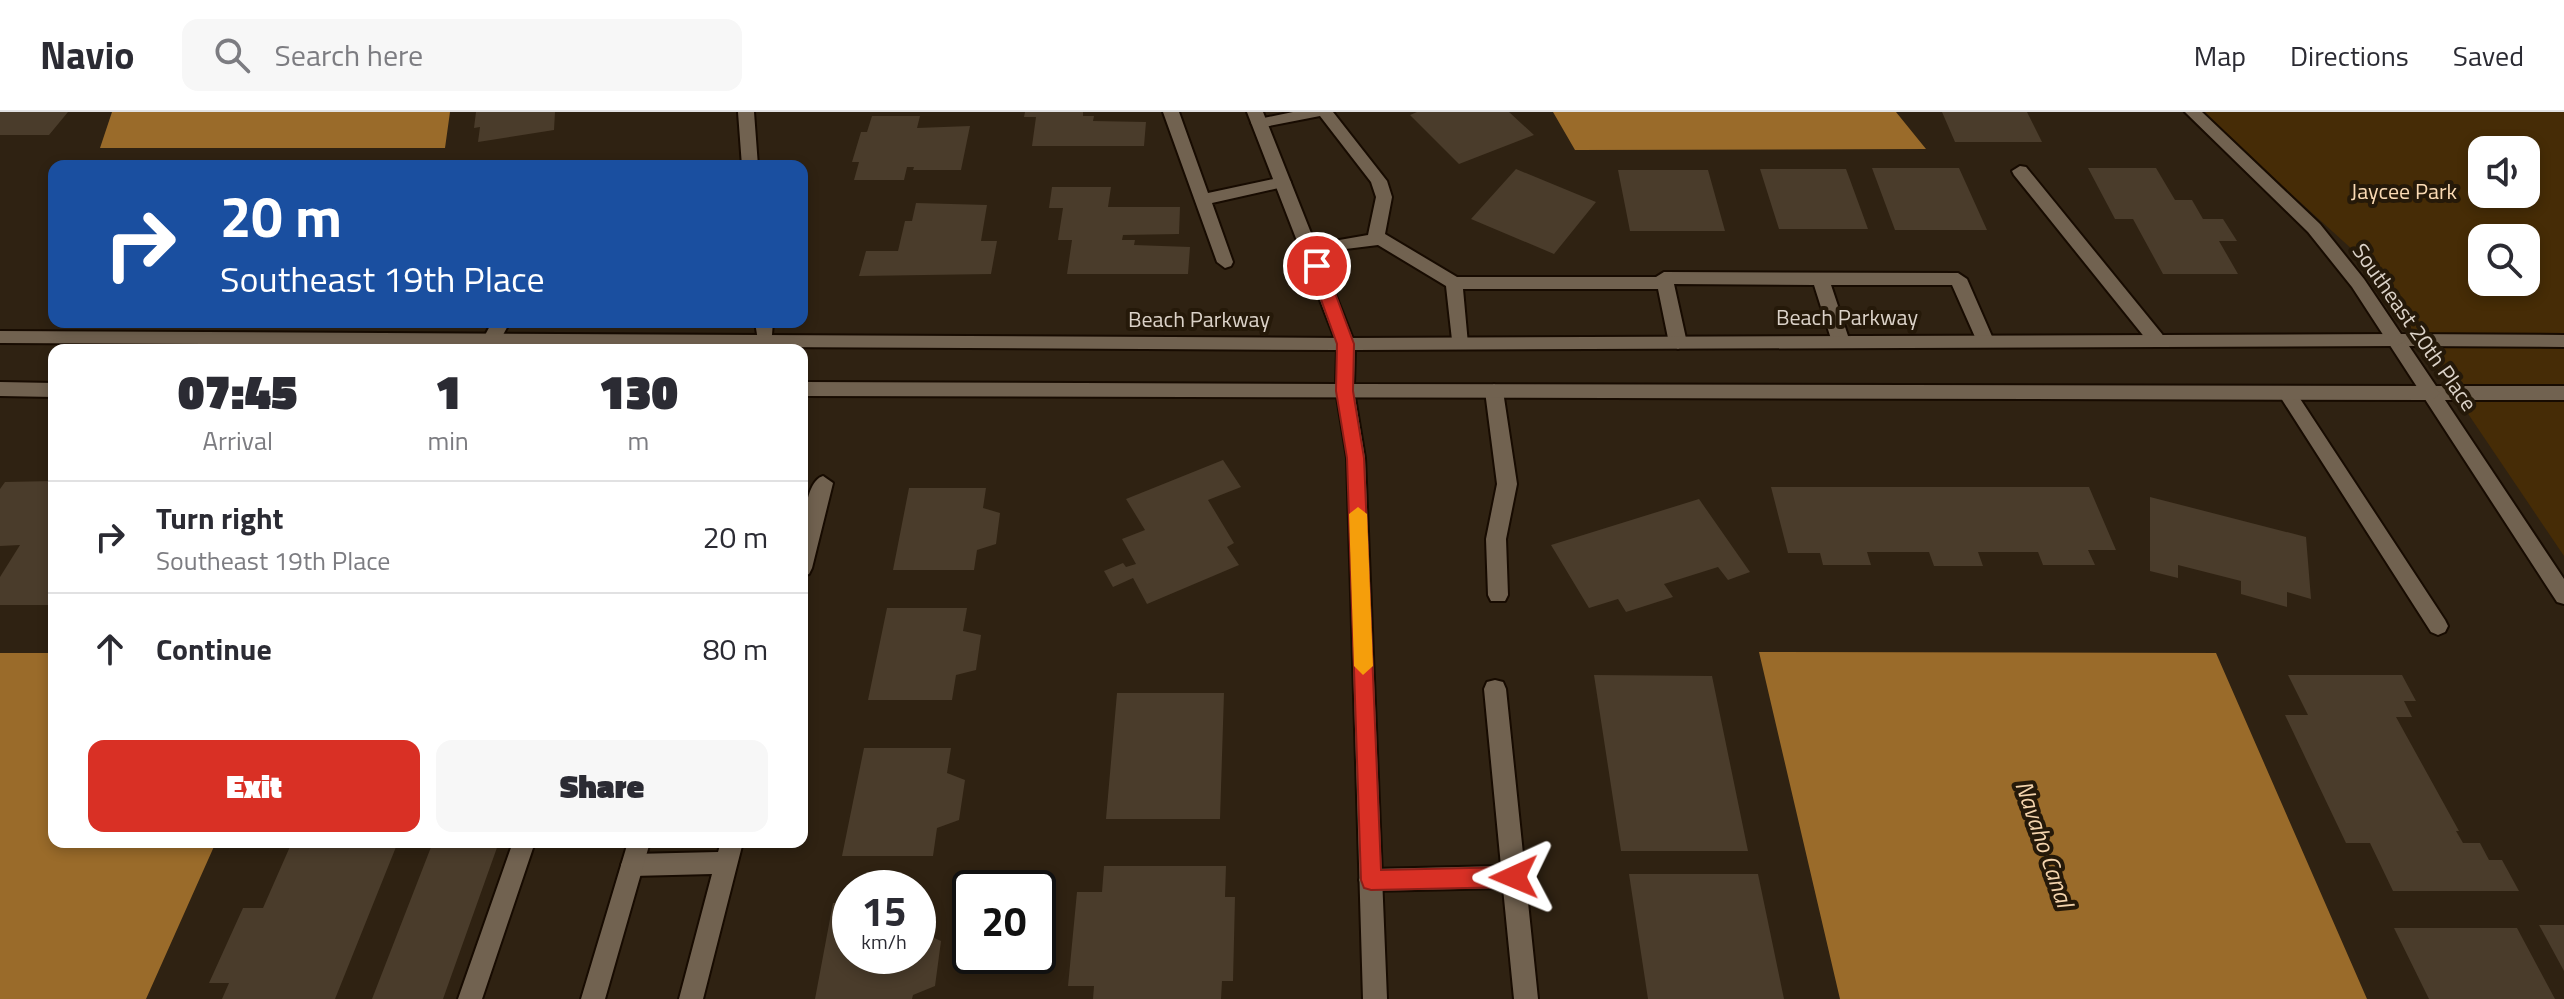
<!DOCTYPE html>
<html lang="en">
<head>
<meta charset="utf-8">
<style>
  body { margin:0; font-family:"Titillium Web",sans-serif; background:#f7f7f7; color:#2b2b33; height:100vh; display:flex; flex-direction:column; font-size:30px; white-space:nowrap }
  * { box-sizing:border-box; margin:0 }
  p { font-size:26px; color:#7c7c81 }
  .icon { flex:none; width:44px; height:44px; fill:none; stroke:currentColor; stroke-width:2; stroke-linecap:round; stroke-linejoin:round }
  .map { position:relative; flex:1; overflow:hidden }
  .panel { position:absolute; left:48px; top:232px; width:760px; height:504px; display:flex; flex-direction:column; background:#fff; border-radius:16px; box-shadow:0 4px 12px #0003 }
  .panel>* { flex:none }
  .guide { position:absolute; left:48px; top:48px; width:760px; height:168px; border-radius:16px; box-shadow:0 4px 12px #0003; background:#1a4fa0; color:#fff; overflow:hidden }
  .fabs { position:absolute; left:2468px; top:24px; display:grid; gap:16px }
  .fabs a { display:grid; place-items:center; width:72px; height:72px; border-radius:16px; background:#fff; box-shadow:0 4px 12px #0003; font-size:40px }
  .speed { position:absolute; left:832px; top:758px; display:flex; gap:16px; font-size:40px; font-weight:700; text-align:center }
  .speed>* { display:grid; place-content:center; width:104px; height:104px; border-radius:50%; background:#fff; box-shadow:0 4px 12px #0003; line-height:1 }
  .speed small { font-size:20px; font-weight:400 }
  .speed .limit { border:4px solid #111; border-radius:12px; background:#fff; color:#111 }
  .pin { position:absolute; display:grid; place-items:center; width:68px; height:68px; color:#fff; margin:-34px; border:4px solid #fff; border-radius:50%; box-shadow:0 2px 8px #0007 }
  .me { position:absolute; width:88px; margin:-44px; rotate:269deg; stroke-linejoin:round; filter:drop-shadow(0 0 6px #0008) }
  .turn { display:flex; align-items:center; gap:28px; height:168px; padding:0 40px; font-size:36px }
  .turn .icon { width:104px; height:104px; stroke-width:2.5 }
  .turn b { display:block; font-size:56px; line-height:68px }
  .eta { display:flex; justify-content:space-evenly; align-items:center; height:136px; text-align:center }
  .eta b { font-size:48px; font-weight:800; line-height:56px }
  .primary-button { display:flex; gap:16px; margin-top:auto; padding:16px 40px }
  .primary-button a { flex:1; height:92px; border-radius:16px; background:#d93025; color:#fff; font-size:32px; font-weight:800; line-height:92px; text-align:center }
  .primary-button a+a { background:#f7f7f7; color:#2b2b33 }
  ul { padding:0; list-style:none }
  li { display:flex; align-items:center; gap:24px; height:112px; padding:0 40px; border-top:2px solid #e1e1e2 }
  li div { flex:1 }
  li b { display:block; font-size:30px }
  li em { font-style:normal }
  header { display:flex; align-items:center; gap:48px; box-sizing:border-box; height:112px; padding:0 40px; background:#fff; border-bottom:2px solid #e1e1e2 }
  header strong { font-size:38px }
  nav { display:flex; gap:44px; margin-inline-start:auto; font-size:28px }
  .search { width:560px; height:72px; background:#f7f7f7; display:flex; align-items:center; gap:20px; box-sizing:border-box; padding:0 28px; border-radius:16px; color:#7c7c81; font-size:30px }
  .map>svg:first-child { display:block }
</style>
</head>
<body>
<header>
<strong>Navio</strong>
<div class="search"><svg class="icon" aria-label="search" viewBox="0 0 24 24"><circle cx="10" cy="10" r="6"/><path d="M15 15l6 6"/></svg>Search here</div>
<nav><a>Map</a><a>Directions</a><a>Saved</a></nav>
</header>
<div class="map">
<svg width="2564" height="887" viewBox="0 0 2564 887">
  <rect width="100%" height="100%" fill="#2f2212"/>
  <path fill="#462c06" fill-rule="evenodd" d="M 2201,0 L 2564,0 L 2564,444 L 2365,149 ZM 2482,38 L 2526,38 L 2526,82 L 2482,82 ZM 2482,126 L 2526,126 L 2526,170 L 2482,170 Z"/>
  <path fill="#9a6b2a" d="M 112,0 L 450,0 L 445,36 L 100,36 Z
    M 1553,0 L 1896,0 L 1926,37 L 1575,38 Z
    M 1759,540 L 2216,541 L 2367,887 L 1840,887 Z
    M 0,541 L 54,541 L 54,730 L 216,730 L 146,887 L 0,887 Z"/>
  <path fill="#4a3c2b" d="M 0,0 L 68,0 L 49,23 L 0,23 Z
    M 476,0 L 555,0 L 554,18 L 478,30 L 480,15 L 474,16 Z
    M 1025,0 L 1083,0 L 1083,4 L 1094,4 L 1093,9 L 1146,10 L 1144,34 L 1032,34 L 1036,5 L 1024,5 Z
    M 1417,0 L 1509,0 L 1534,23 L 1459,52 L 1410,3 Z
    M 1942,0 L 2027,0 L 2042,30 L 1955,30 Z
    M 872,4 L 920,4 L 917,16 L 970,14 L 961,58 L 913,58 L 914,55 L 907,55 L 904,68 L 854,68 L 859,50 L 852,50 L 861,20 L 867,20 Z
    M 1872,56 L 1959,56 L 1987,118 L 1895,118 Z
    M 2088,56 L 2156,56 L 2175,88 L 2192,88 L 2203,107 L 2223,107 L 2237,129 L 2219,129 L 2238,162 L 2163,162 L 2133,107 L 2115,107 Z
    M 1516,57 L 1596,90 L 1554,142 L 1471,107 Z
    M 1760,57 L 1846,57 L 1868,117 L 1779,117 Z
    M 1618,58 L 1708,58 L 1725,119 L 1630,119 Z
    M 1052,75 L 1111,75 L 1108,95 L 1180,95 L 1179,122 L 1123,123 L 1122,128 L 1135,128 L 1134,133 L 1190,135 L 1188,162 L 1067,162 L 1072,128 L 1058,128 L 1063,96 L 1049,96 Z
    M 916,91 L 987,93 L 981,129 L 997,129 L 991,162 L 859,164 L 866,139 L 898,139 L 905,109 L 912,109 Z
    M 1223,348 L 1241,375 L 1208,388 L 1234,431 L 1227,435 L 1239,453 L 1147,492 L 1133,466 L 1113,475 L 1104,459 L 1123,451 L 1126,455 L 1136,452 L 1122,427 L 1145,418 L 1126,387 Z
    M 54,369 L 54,493 L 0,493 L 0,465 L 20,433 L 0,434 L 0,377 L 5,370 Z
    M 1771,375 L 2089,375 L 2116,438 L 2088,438 L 2095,453 L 2043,453 L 2038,440 L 1978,440 L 1983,454 L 1934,454 L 1929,440 L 1867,440 L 1871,453 L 1823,453 L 1820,441 L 1788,441 Z
    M 909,376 L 986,376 L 983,396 L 1000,401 L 996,432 L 977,438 L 974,458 L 893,458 Z
    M 2150,385 L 2306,425 L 2311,487 L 2287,480 L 2287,495 L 2241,482 L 2241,469 L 2178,453 L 2178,466 L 2150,459 Z
    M 1699,387 L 1750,460 L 1728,468 L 1718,455 L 1664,472 L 1673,485 L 1626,500 L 1618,487 L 1589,496 L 1551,433 Z
    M 887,496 L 967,496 L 963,519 L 981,523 L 976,558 L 956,563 L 952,588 L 868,588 Z
    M 1594,563 L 1712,564 L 1748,739 L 1621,739 Z
    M 2288,563 L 2402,563 L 2416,589 L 2404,589 L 2412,605 L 2396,605 L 2459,719 L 2456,719 L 2463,731 L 2480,731 L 2489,748 L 2502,748 L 2519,779 L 2393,779 L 2370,731 L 2346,731 L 2285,603 L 2308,603 Z
    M 1117,581 L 1224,581 L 1220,707 L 1106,707 Z
    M 864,636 L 951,636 L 947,661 L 965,668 L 959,708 L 937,716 L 933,744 L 842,744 Z
    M 292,730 L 398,730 L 335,887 L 222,887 L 229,871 L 209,871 L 243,796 L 263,796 Z
    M 433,730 L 499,730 L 443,887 L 372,887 Z
    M 1104,754 L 1226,754 L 1225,785 L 1235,785 L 1233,869 L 1222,869 L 1221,887 L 1093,887 L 1094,874 L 1068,874 L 1077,780 L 1102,780 Z
    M 1629,762 L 1758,762 L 1784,887 L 1648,887 Z
    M 833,791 L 850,791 L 850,844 L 918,844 L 918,791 L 927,791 L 923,821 L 941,829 L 935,874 L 913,883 L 912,887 L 815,887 Z
    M 2539,813 L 2564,813 L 2564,859 Z
    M 2394,816 L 2517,816 L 2555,887 L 2429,887 Z"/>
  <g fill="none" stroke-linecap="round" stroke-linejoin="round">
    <defs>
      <path id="service" d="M 1163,0 L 1179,0 L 1208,81 L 1283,65 L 1291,70 L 1283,75 L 1212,91 L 1233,150 L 1231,154 L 1225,156 L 1217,150 Z
        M 1293,0 L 1333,0 L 1387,69 L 1392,85 L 1385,122 L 1457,165 L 1656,165 L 1664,160 L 1958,161 L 1967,167 L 1994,229 L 1985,235 L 1979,234 L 1952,173 L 1831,173 L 1850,230 L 1841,236 L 1832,230 L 1814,173 L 1674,172 L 1687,231 L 1678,237 L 1669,231 L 1658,177 L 1463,177 L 1468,232 L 1465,237 L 1453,237 L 1446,174 L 1378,133 L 1305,142 L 1305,134 L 1368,123 L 1376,85 L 1371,70 L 1320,4 L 1259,16 L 1251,11 L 1254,8 Z
        M 2020,54 L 2026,55 L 2162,222 L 2165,227 L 2162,232 L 2150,232 L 2014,63 L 2012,59 Z
        M 492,210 L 510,210 L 498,232 L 492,233 L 483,227 Z
        M 1494,272 L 1503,279 L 1517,372 L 1506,427 L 1508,483 L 1505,489 L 1491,489 L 1488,483 L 1486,427 L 1497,372 L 1485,279 Z
        M 2287,274 L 2293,276 L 2445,508 L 2448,514 L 2445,520 L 2438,523 L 2431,520 L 2281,286 L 2278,281 Z
        M 823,364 L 833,371 L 812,456 L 809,462 L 802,464 C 802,443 800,371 823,364 Z
        M 1495,568 L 1503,570 L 1506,577 L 1538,887 L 1514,887 L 1503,776 L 1371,779 L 1363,776 L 1359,768 L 1363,760 L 1371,757 L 1501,754 L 1484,577 L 1487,570 Z
        M 513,730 L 535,730 L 482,887 L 458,887 Z
        M 721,730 L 743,730 L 703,887 L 679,887 L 712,762 L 633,764 L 625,761 L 621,753 L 625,745 L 633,742 L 718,740 Z"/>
      <path id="minor" d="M 738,0 L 754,0 L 758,54 L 742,54 Z
        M 1247,0 L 1263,0 L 1355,232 L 1352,237 L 1346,238 L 1337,232 Z
        M 2185,0 L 2202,0 L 2320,112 L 2364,167 L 2401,222 L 2564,223 L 2564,235 L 2409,234 L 2436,274 L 2564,274 L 2564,288 L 2445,288 L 2564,467 L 2564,492 L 2557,490 L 2352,175 L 2308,120 Z
        M 755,210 L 773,210 L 771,235 L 759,235 Z
        M 1345,272 L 1354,279 L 1365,346 L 1387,887 L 1363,887 L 1347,346 L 1336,279 Z
        M 628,730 L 650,730 L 605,887 L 581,887 Z"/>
      <path id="tertiary" d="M 0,219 L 1346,226 L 2397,222 L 2406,228 L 2397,234 L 1355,238 L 1354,272 L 2432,274 L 2441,281 L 2432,288 L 802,284 L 802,270 L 1336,272 L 1337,238 L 0,231 Z
        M 0,270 L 54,271 L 54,285 L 0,284 Z"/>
    </defs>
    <use href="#service" stroke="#170b01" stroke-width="4"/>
    <use href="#minor" stroke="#170b01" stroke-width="4"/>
    <use href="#tertiary" stroke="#170b01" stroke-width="4"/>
    <use href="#service" fill="#716250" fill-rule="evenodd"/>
    <use href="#minor" fill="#716250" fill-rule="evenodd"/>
    <use href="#tertiary" fill="#716250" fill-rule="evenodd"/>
  </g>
  <path fill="#d93025" stroke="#8d1f18" stroke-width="2" d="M 1317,148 L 1325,154 L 1354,232 L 1353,279 L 1364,346 L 1381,758 L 1514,755 L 1521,758 L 1524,765 L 1521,772 L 1514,775 L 1371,778 L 1364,776 L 1361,768 L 1347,346 L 1336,279 L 1337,232 L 1309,154 Z"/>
  <path fill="#f59e0b" d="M 1358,395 L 1367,402 L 1373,554 L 1363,563 L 1354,554 L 1349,402 Z"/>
  <g text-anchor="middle" stroke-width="8" stroke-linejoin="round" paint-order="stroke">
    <g font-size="22" fill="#fadab4" stroke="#251909">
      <text x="2404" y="87">Jaycee Park</text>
    </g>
    <g font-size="22" fill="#dbd2c8" stroke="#251909">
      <text x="1847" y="213">Beach Parkway</text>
      <text x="1199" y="215">Beach Parkway</text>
      <text transform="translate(2415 215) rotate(55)" y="8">Southeast 20th Place</text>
    </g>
    <g font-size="24" font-style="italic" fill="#f5d5ae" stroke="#251909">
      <text transform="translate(2044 732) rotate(71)" y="8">Navaho Canal</text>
    </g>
  </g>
</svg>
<div class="fabs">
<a><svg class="icon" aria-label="sound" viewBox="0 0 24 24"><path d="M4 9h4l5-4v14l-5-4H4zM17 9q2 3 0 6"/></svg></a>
<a><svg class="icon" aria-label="search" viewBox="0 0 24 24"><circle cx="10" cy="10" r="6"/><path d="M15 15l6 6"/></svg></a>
</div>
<div class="speed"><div>15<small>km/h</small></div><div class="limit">20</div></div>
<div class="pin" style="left:1317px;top:154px;background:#d93025"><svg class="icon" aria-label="arrive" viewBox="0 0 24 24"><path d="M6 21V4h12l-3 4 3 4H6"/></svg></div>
<svg class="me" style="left:1514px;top:765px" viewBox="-20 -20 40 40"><path d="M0-17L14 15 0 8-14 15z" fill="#d93025" stroke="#fff" stroke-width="4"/></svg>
<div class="guide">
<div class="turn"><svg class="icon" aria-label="right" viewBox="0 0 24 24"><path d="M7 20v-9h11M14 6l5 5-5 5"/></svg><div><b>20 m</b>Southeast 19th Place</div></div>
</div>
<section class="panel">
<div class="eta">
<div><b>07:45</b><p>Arrival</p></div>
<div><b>1</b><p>min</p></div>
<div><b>130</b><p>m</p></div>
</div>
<ul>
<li><svg class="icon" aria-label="right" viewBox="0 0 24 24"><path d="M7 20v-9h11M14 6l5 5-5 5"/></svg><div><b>Turn right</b><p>Southeast 19th Place</p></div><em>20 m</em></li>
<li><svg class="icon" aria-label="ahead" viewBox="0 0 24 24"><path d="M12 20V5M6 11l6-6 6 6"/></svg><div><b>Continue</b></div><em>80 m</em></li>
</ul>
<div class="primary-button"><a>Exit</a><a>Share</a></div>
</section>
</div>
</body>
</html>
